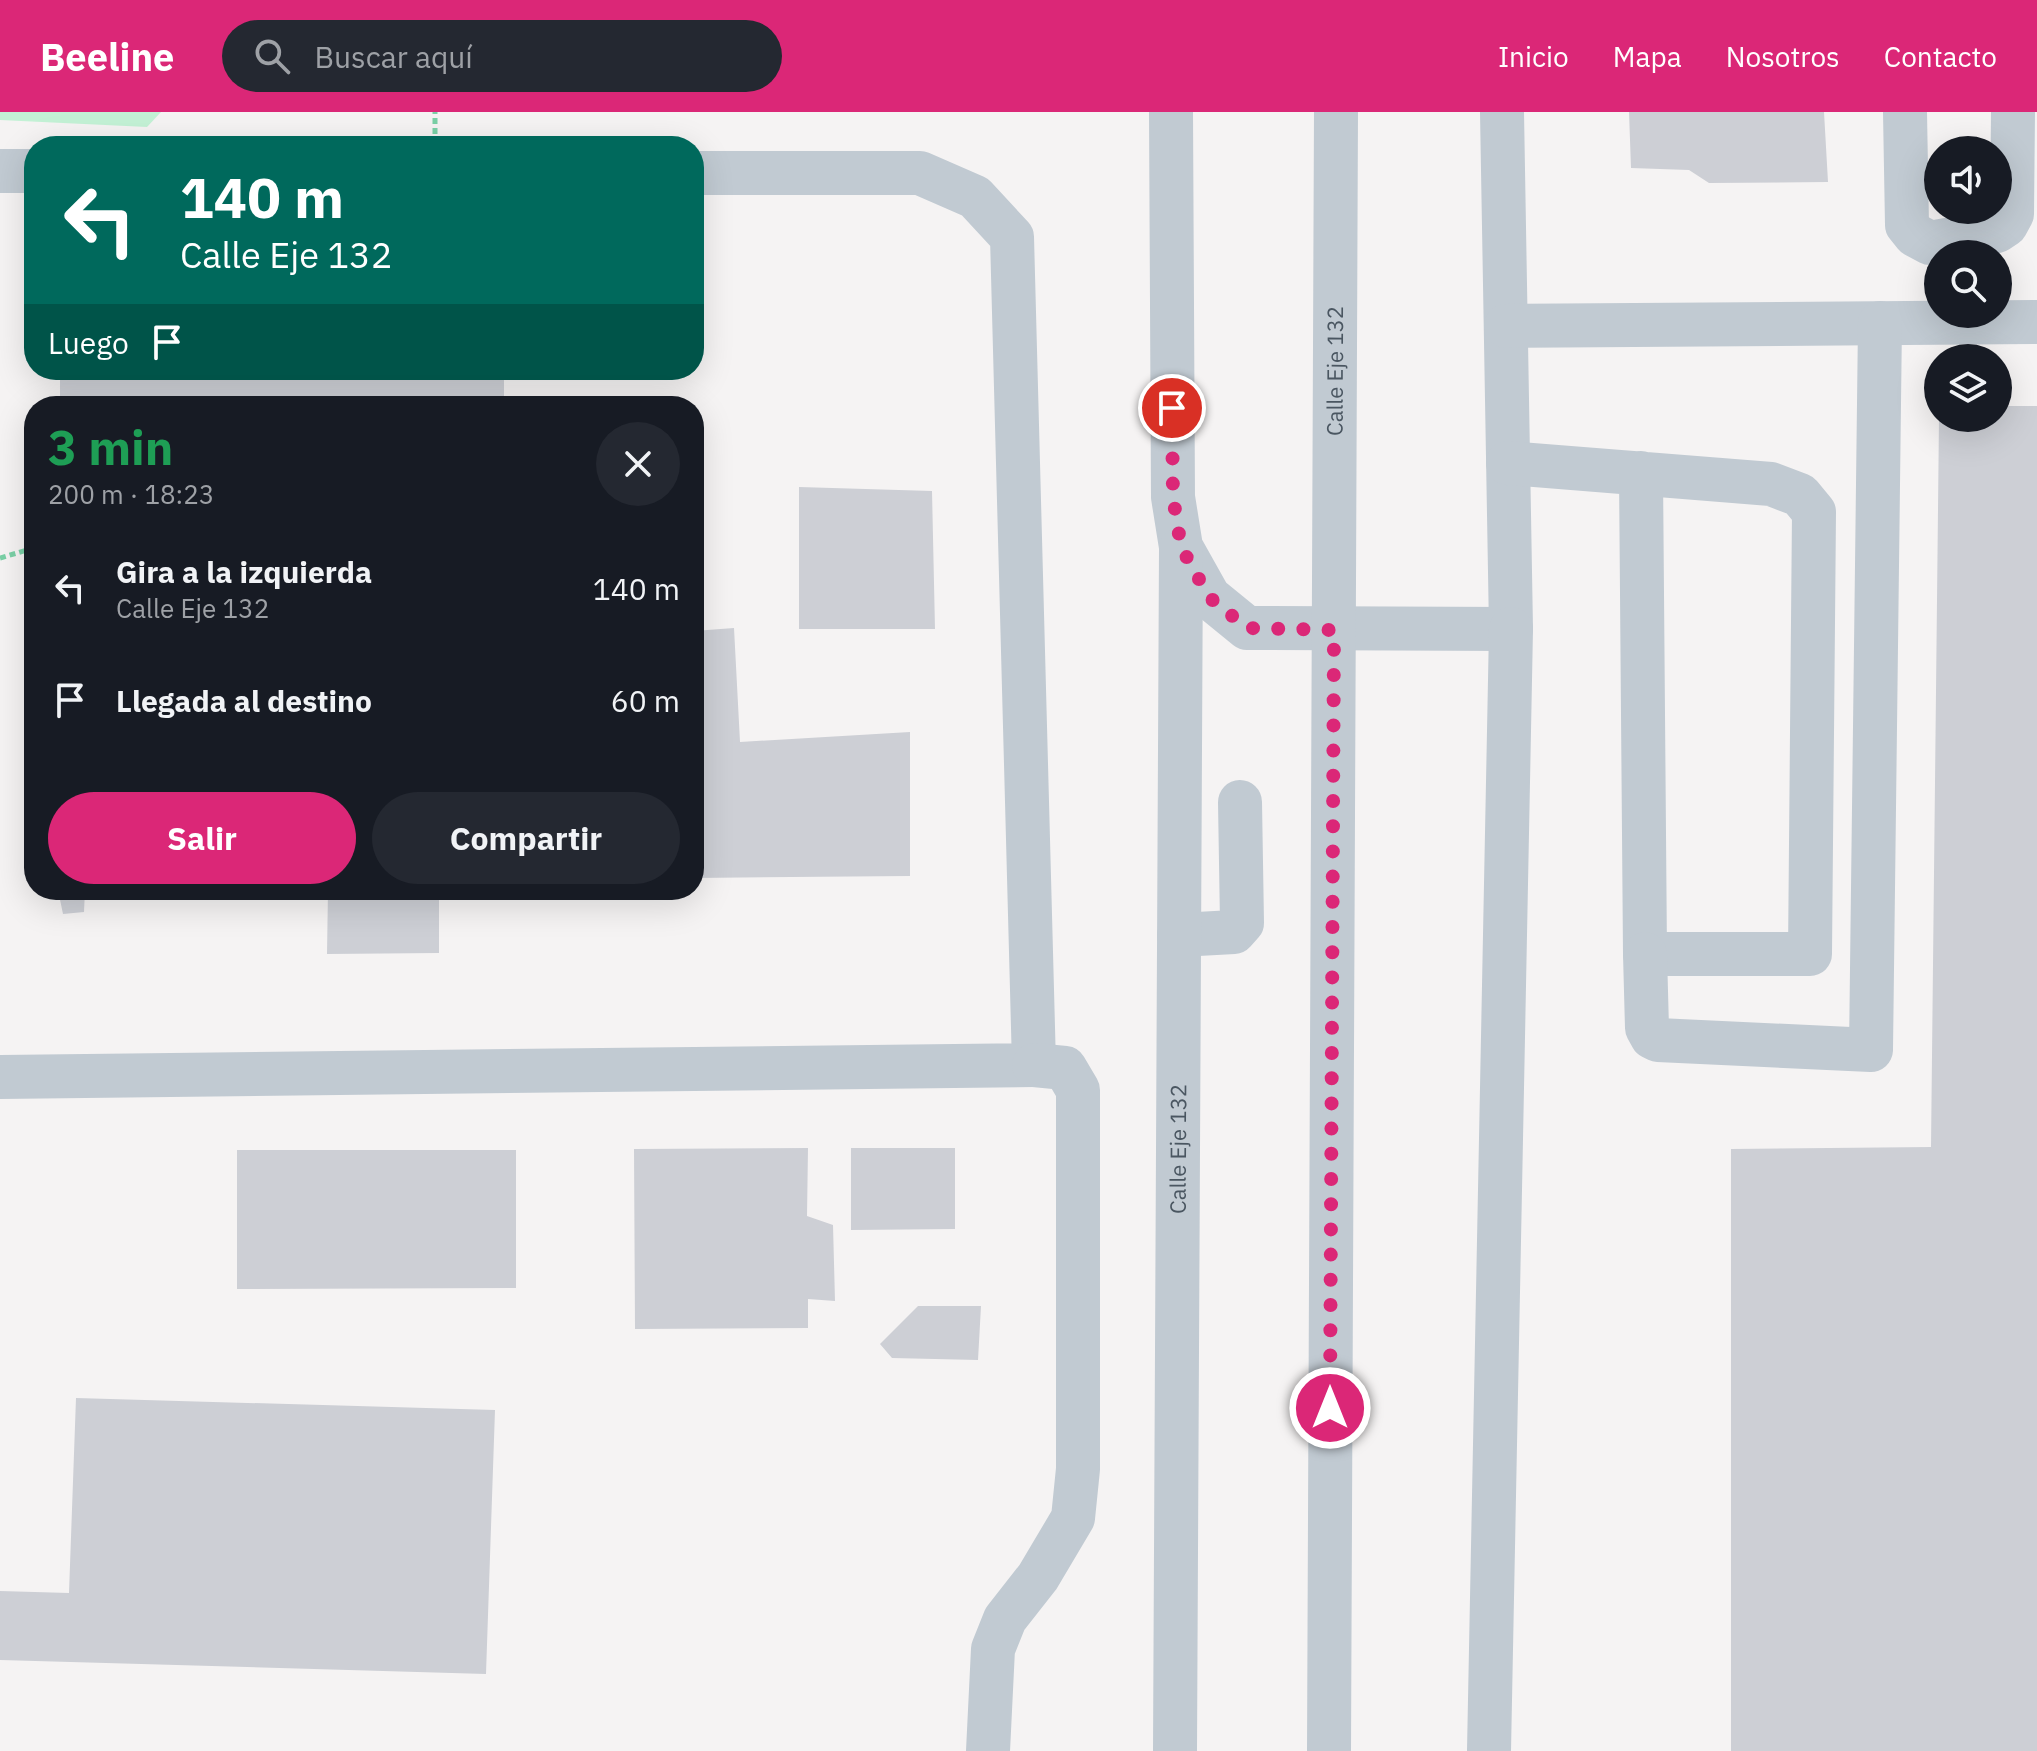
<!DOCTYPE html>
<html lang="es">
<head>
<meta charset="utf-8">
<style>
  body { margin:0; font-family:"IBM Plex Sans",sans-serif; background:#242831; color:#f1f3f6; height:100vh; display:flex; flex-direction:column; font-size:30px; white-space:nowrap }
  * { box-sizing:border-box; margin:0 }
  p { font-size:26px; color:#9ea1a6 }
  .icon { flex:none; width:44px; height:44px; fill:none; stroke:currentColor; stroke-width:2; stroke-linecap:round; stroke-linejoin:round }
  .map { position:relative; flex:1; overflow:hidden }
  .sheet { position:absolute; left:24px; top:284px; width:680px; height:504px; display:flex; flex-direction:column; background:#171b24; border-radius:32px; box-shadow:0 8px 32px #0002 }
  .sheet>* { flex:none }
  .guide { position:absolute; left:24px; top:24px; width:680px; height:244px; border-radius:32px; box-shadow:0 8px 32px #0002; background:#00695c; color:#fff; overflow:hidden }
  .fabs { position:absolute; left:1924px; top:24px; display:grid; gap:16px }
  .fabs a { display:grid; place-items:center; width:88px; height:88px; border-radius:50%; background:#171b24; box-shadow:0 8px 32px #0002; font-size:40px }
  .pin { position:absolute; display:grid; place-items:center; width:68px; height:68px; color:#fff; margin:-34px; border:4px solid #fff; border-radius:50%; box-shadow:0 2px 8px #0007 }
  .me { position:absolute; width:88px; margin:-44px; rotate:0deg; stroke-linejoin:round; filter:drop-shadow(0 0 6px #0008) }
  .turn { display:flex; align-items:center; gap:28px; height:168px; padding:0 24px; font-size:36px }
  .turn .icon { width:104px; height:104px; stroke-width:2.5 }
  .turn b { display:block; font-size:56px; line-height:68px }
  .then { display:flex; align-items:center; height:76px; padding:0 24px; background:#0003; gap:16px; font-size:30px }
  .round { display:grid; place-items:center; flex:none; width:84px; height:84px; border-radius:42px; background:#242831 }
  .summary { display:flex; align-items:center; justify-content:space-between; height:136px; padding:0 24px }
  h1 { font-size:48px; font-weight:800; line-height:60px; color:#1e9e55 }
  .action { display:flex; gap:16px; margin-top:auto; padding:16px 24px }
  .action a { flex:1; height:92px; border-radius:48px; background:#db2777; color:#fff; font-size:32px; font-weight:800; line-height:92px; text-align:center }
  .action a+a { background:#242831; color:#f1f3f6 }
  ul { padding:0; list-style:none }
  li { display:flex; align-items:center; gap:24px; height:112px; padding:0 24px }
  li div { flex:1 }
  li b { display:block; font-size:30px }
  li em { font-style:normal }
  header { display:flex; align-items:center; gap:48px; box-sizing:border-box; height:112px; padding:0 40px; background:#db2777; color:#fff }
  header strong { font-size:38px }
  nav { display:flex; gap:44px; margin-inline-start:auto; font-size:28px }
  .search { width:560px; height:72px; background:#242831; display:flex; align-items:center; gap:20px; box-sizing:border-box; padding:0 28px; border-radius:44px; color:#9ea1a6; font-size:30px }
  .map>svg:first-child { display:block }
</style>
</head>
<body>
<header>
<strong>Beeline</strong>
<div class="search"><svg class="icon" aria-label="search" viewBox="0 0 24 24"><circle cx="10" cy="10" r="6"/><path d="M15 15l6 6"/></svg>Buscar aquí</div>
<nav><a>Inicio</a><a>Mapa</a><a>Nosotros</a><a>Contacto</a></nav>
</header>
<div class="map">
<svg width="2037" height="1639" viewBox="0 0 2037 1639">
  <rect width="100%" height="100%" fill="#f5f3f3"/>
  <path fill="#c3f1d5" d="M 0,0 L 161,0 L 147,15 L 0,8 Z"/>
  <path fill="#cdcfd5" d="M 1629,0 L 1824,0 L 1828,70 L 1709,71 L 1689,58 L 1631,56 Z
    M 60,258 L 504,258 L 504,294 L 60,294 Z
    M 1998,294 L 2037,294 L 2037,1639 L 1731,1639 L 1731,1037 L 1931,1035 L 1939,306 L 1998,306 Z
    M 799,375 L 932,379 L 935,517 L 799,517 Z
    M 734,516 L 740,630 L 910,620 L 910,764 L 694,766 L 694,519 Z
    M 58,778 L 85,778 L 84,800 L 63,802 Z
    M 328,778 L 439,778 L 439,841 L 327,842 Z
    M 808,1036 L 807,1104 L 833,1113 L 835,1189 L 808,1187 L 808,1216 L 635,1217 L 634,1037 Z
    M 851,1036 L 955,1036 L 955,1117 L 851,1118 Z
    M 237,1038 L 516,1038 L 516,1176 L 237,1177 Z
    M 918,1194 L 981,1194 L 978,1248 L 892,1246 L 880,1232 Z
    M 76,1286 L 495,1298 L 486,1562 L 0,1548 L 0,1479 L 69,1481 Z"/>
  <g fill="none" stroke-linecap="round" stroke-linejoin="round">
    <path stroke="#7ad0a6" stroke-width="5" stroke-dasharray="6 4" stroke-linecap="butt" d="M 284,34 L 435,31 L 435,0
      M 0,446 L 34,436"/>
    <g stroke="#c1cad2" stroke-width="44">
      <path d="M 1171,0 L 1173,385 L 1181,435 L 1209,485 L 1247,516 L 1511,517 L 1502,0"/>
      <path d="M 1905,0 L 1907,113 L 1915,123 L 1930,131 L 1997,119 L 2006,113 L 2012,102 L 2013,0"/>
      <path d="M 0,59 L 34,59"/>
      <path d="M 1506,214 L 2037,210"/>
      <path d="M 1508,351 L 1771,372 L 1800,383 L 1814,400 L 1810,842 L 1645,842 L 1641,361"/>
      <path d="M 1179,823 L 1234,820 L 1242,811 L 1240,690"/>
      <path d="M 1645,842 L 1647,916 L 1652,925 L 1658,928 L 1871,938 L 1880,211"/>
      <path d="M 0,965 L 1034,953 L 1012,125 L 975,85 L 920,61 L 694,61"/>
      <path d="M 988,1639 L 993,1537 L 1005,1507 L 1038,1465 L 1073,1406 L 1078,1357 L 1078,978 L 1065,956 L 1034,953"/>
      <path id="s1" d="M 1175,1639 L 1181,437"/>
      <path id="s2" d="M 1329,1639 L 1336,0"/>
      <path d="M 1489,1639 L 1511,517"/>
    </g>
  </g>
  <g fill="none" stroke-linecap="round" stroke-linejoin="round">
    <path stroke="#db2777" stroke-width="14" stroke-dasharray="0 25.2" d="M 1172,296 L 1173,385 L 1181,435 L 1209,485 L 1247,516 L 1334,518 L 1330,1296"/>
  </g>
  <g text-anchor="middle" stroke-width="6" stroke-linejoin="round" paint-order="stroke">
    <g font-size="22" fill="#4a5661" stroke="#fff">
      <text dy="8" stroke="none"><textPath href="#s2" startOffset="1380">Calle Eje 132</textPath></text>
      <text dy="8" stroke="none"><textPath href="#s1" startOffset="602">Calle Eje 132</textPath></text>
    </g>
  </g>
</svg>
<div class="fabs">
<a><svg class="icon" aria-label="sound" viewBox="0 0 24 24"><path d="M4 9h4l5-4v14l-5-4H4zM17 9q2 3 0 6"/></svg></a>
<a><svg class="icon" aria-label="search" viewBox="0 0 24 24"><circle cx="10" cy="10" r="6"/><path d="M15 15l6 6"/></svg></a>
<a><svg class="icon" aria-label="layers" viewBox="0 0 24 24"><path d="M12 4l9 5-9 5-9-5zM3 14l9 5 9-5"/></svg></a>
</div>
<div class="pin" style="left:1172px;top:296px;background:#d93025"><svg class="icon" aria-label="arrive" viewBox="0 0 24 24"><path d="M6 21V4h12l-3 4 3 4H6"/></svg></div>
<svg class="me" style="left:1330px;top:1296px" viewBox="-20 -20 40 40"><circle r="17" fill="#db2777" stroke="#fff" stroke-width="3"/><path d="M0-11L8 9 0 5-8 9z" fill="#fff"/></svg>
<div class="guide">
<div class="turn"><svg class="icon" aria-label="left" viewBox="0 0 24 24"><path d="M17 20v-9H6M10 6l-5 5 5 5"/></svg><div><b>140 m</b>Calle Eje 132</div></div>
<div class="then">Luego<svg class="icon" aria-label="arrive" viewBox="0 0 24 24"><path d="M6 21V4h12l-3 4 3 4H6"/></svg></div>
</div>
<section class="sheet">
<div class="summary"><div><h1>3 min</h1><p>200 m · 18:23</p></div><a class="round"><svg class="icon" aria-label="close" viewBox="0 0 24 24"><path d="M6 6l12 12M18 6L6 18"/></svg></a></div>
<ul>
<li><svg class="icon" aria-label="left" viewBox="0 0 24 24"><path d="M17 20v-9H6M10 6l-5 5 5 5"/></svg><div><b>Gira a la izquierda</b><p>Calle Eje 132</p></div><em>140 m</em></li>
<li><svg class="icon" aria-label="arrive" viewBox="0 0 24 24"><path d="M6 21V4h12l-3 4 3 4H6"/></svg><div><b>Llegada al destino</b></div><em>60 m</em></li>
</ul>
<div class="action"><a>Salir</a><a>Compartir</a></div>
</section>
</div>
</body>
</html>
